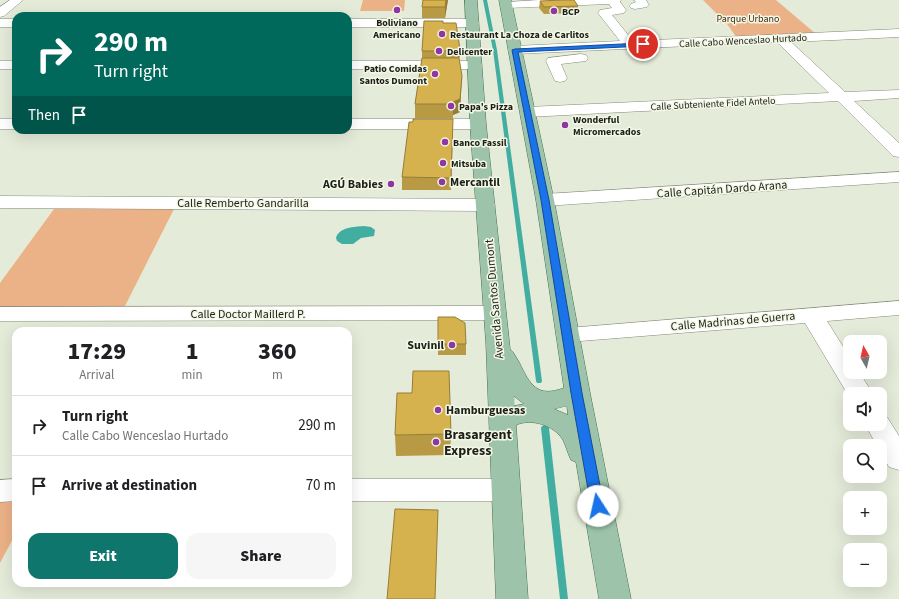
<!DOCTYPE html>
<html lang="en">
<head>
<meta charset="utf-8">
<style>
  body { margin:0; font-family:"Source Sans 3",sans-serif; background:#f6f6f6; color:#202124; height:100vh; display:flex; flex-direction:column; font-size:15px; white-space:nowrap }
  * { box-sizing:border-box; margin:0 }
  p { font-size:13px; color:#757577 }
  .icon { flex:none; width:22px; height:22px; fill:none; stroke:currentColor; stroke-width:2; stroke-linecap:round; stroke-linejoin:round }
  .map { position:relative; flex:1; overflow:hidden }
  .details { position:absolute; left:12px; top:327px; width:340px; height:260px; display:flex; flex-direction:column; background:#fff; border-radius:12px; box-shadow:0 4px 16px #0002 }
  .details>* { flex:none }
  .guide { position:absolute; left:12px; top:12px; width:340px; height:122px; border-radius:12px; box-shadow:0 4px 16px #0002; background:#00695c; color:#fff; overflow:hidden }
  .needle { width:26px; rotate:352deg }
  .tools { position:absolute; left:843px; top:335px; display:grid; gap:8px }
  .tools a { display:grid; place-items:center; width:44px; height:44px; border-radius:8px; background:#fff; box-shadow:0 4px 16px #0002; font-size:20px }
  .pin { position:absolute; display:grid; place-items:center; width:34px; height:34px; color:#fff; margin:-17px; border:2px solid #fff; border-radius:50%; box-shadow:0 1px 4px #0007 }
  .me { position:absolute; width:44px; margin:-22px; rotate:350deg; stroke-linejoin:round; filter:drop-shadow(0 0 3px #0008) }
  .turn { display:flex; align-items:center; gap:14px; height:84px; padding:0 16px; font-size:18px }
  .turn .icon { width:52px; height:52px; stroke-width:2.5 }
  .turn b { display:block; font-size:28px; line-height:34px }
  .then { display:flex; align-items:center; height:38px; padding:0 16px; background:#0003; gap:8px; font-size:15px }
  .eta { display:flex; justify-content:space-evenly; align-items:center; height:68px; text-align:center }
  .eta b { font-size:24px; font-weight:800; line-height:28px }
  .button { display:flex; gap:8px; margin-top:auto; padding:8px 16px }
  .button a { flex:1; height:46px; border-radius:12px; background:#0f766e; color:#fff; font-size:16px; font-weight:800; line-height:46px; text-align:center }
  .button a+a { background:#f6f6f6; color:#202124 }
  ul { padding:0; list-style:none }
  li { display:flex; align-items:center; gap:12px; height:60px; padding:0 16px; border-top:1px solid #e0e0e0 }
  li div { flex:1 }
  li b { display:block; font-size:15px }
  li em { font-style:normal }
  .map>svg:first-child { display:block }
</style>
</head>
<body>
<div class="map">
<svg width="899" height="599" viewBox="0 0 899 599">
  <rect width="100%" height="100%" fill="#e5ebd9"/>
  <path fill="#ecb287" d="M 363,0 L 405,0 L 404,11 L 360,11 Z
    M 703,0 L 776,0 L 816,34 L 737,38 L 727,24 L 719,22 L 721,18 Z
    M 54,209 L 174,209 L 124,308 L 0,308 L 0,283 Z
    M 0,502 L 16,502 L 16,533 L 0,563 Z"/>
  <path fill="#42aea2" d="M 364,226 L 371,227 L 375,230 L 374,236 L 361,238 L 353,244 L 342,244 L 337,241 L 336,238 C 339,227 354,227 364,226 Z"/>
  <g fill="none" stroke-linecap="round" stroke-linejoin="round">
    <path fill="#42aea2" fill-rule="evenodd" d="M 483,0 L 487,0 L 497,50 L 542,381 L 541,383 L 537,383 L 536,381 L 493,50 Z
      M 545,425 L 548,426 L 549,428 L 568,599 L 560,599 L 541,428 L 542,426 Z"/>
    <defs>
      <path id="minor" d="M 10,0 L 23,0 L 4,16 L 0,17 L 0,7 Z
        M 539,0 L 621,0 L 620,2 L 626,10 L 624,13 L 612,15 L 633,41 L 899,29 L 899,37 L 791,42 L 845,92 L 899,90 L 899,98 L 854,101 L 899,143 L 899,157 L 893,156 L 838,101 L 528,117 L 523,115 L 520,112 L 523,109 L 528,107 L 829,93 L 777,42 L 515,54 L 510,53 L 508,50 L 510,47 L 515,46 L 620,41 L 598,13 L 600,10 L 612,8 L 609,4 L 506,8 L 502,7 L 500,5 L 502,3 L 506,2 Z
        M 634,0 L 646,0 L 649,5 L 647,7 L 635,9 L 631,8 L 629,6 L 631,4 L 636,2 Z
        M 0,19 L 16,19 L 16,27 L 0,27 Z
        M 348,19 L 473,19 L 477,20 L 479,23 L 477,26 L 473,27 L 348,27 Z
        M 581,54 L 586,55 L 588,58 L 586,61 L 561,64 L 567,78 L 565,81 L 560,82 L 555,81 L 546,61 L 548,58 Z
        M 0,61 L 16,61 L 16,69 L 0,69 Z
        M 348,61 L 475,61 L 480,62 L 482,65 L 480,68 L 475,69 L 348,69 Z
        M 0,119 L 16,119 L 16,129 L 0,129 Z
        M 348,119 L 478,119 L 484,121 L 486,124 L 484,127 L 478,129 L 348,129 Z
        M 899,172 L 899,182 L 545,206 L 538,204 L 536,200 L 538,196 L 545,194 Z
        M 0,196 L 486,199 L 493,201 L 495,205 L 493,209 L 486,211 L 0,208 Z
        M 899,301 L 899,315 L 827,321 L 850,358 L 850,372 L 859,372 L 873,394 L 850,394 L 850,398 L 805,323 L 568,342 L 560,340 L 556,335 L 560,330 L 568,328 Z
        M 495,306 L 503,308 L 506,313 L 503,318 L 495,320 L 0,321 L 0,307 Z
        M 880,415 L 887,417 L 899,436 L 899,470 L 889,467 L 880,451 L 880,446 L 877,446 L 865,424 L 880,424 Z
        M 16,479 L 16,501 L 0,502 L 0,480 Z
        M 348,479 L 505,479 L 515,482 L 519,490 L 515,498 L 505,501 L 348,501 Z"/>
      <path id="major" d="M 465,0 L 477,0 L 486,124 L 510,349 C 514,352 516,358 519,362 C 530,385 537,398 564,388 L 536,200 L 499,0 L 511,0 L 554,200 L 590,393 L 631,599 L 599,599 L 576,462 L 571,460 C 568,454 566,446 563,440 C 554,425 531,418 516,425 L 528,599 L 496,599 L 486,343 L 470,124 ZM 514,396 L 524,404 L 514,406 ZM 567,406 L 568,415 L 554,409 Z"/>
    </defs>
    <use href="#minor" stroke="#858a7a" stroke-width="1"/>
    <use href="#major" stroke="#467152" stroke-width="1"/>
    <use href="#minor" fill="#fff" fill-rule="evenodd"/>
    <use href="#major" fill="#9dc4aa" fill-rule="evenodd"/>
  </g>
  <path fill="#b89944" d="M 448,0 L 445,18 L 422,18 L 422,7 Z
    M 540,1 L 578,6 L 577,13 L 544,14 L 539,8 Z
    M 443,23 L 460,49 L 460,57 L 458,58 L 461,89 L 460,112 L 453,115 L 453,118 L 415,118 L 415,104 L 422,58 L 422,51 Z
    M 453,130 L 451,190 L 402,190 L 402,177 Z
    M 438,317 L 466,344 L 466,355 L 438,355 Z
    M 451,434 L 450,455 L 396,456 L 395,435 Z"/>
  <path fill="#967d37" d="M 446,0 L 448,0 L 445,18 L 445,7 Z
    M 460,49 L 460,57 L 458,58 L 458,50 Z
    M 462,76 L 460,112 L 453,115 L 453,102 Z"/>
  <path fill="#d6b24f" stroke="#967d37" d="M 423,0 L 446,0 L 445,7 L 422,7 Z
    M 563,0 L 574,0 L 578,6 L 544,7 L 540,1 Z
    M 424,21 L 443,21 L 443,23 L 456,23 L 460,49 L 458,50 L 458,51 L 422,51 Z
    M 422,58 L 459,58 L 462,76 L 460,99 L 453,102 L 453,104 L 415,104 Z
    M 413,119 L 453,119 L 451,178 L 402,177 L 409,122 L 413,122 Z
    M 438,317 L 455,317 L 465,323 L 466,344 L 438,344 Z
    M 413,371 L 449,371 L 451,434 L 395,435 L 397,393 L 412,393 Z
    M 395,509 L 438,510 L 435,599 L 387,599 Z"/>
  <path fill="#1a73e8" stroke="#114b97" d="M 643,43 L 646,44 L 645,46 L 518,52 L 549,200 L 582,393 L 604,506 L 602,509 L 598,510 L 593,509 L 591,506 L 571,393 L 541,200 L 512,50 L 515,49 Z"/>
  <g fill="#9035a1" stroke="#f3f8e6" stroke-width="1.5">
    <circle cx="397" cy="10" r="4"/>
    <circle cx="554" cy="11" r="4"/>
    <circle cx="442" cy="34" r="4"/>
    <circle cx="439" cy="51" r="4"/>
    <circle cx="435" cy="74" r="4"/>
    <circle cx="451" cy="106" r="4"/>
    <circle cx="565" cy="125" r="4"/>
    <circle cx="445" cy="142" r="4"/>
    <circle cx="443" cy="163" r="4"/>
    <circle cx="442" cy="182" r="4"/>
    <circle cx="391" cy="184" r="4"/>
    <circle cx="452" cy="345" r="4"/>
    <circle cx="438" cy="410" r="4"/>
    <circle cx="436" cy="442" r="4"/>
  </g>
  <g text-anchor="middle" stroke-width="3" stroke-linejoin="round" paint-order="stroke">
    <g font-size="10" font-weight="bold" fill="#1d1f18" stroke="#f3f8e6" text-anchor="start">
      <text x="562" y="15">BCP</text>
      <text x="397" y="26" text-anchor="middle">Boliviano<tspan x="397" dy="12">Americano</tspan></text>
      <text x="450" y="38">Restaurant La Choza de Carlitos</text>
      <text x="447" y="55">Delicenter</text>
      <text x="427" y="72" text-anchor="end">Patio Comidas<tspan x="427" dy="12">Santos Dumont</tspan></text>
      <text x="459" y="110">Papa's Pizza</text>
      <text x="573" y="123">Wonderful<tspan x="573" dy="12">Micromercados</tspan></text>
      <text x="453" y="146">Banco Fassil</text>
      <text x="451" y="167">Mitsuba</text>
    </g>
    <g font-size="10" fill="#46260c" stroke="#f3f8e6">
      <text x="748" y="22">Parque Urbano</text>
    </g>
    <g font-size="10" fill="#1d1f18" stroke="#f3f8e6">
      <text transform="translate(743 40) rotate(-3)" y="4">Calle Cabo Wenceslao Hurtado</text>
      <text transform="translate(713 103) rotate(-3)" y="4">Calle Subteniente Fidel Antelo</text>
    </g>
    <g font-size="12" font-weight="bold" fill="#1d1f18" stroke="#f3f8e6" text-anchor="start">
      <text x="450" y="186">Mercantil</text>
      <text x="383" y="188" text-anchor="end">AGÚ Babies</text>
      <text x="444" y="349" text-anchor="end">Suvinil</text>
      <text x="446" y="414">Hamburguesas</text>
    </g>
    <g font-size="12" fill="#1d1f18" stroke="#f3f8e6">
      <text transform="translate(722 189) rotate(-4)" y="4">Calle Capitán Dardo Arana</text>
      <text x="243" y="207">Calle Remberto Gandarilla</text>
      <text transform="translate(494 299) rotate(-95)" y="4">Avenida Santos Dumont</text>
      <text x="248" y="318">Calle Doctor Maillerd P.</text>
      <text transform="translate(733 321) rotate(-5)" y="4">Calle Madrinas de Guerra</text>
    </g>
    <g font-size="14" font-weight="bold" fill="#1d1f18" stroke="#f3f8e6" text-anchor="start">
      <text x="444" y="439">Brasargent<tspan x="444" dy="16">Express</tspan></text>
    </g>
  </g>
</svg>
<div class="tools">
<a><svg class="needle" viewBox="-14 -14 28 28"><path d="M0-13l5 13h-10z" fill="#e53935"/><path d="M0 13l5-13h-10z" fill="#757577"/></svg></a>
<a><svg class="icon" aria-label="sound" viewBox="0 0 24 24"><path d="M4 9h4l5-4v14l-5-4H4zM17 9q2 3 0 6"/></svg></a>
<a><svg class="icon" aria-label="search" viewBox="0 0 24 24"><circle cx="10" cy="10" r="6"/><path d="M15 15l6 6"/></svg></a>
<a>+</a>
<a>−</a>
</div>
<div class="pin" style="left:643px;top:44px;background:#d93025"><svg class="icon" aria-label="arrive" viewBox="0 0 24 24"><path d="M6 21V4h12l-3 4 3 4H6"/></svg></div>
<svg class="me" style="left:598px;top:506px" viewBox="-20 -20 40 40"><circle r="19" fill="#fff"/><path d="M0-13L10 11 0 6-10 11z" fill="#1a73e8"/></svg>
<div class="guide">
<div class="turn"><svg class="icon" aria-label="right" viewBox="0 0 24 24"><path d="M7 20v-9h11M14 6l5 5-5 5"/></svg><div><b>290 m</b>Turn right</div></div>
<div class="then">Then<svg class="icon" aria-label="arrive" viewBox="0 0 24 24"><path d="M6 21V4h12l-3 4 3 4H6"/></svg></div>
</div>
<section class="details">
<div class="eta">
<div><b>17:29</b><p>Arrival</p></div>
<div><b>1</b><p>min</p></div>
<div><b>360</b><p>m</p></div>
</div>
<ul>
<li><svg class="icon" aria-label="right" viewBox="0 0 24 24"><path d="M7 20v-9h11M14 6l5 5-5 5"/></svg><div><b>Turn right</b><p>Calle Cabo Wenceslao Hurtado</p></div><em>290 m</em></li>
<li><svg class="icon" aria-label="arrive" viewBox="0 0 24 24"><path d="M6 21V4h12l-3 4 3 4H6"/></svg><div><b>Arrive at destination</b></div><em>70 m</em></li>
</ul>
<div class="button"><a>Exit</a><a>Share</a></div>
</section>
</div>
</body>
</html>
